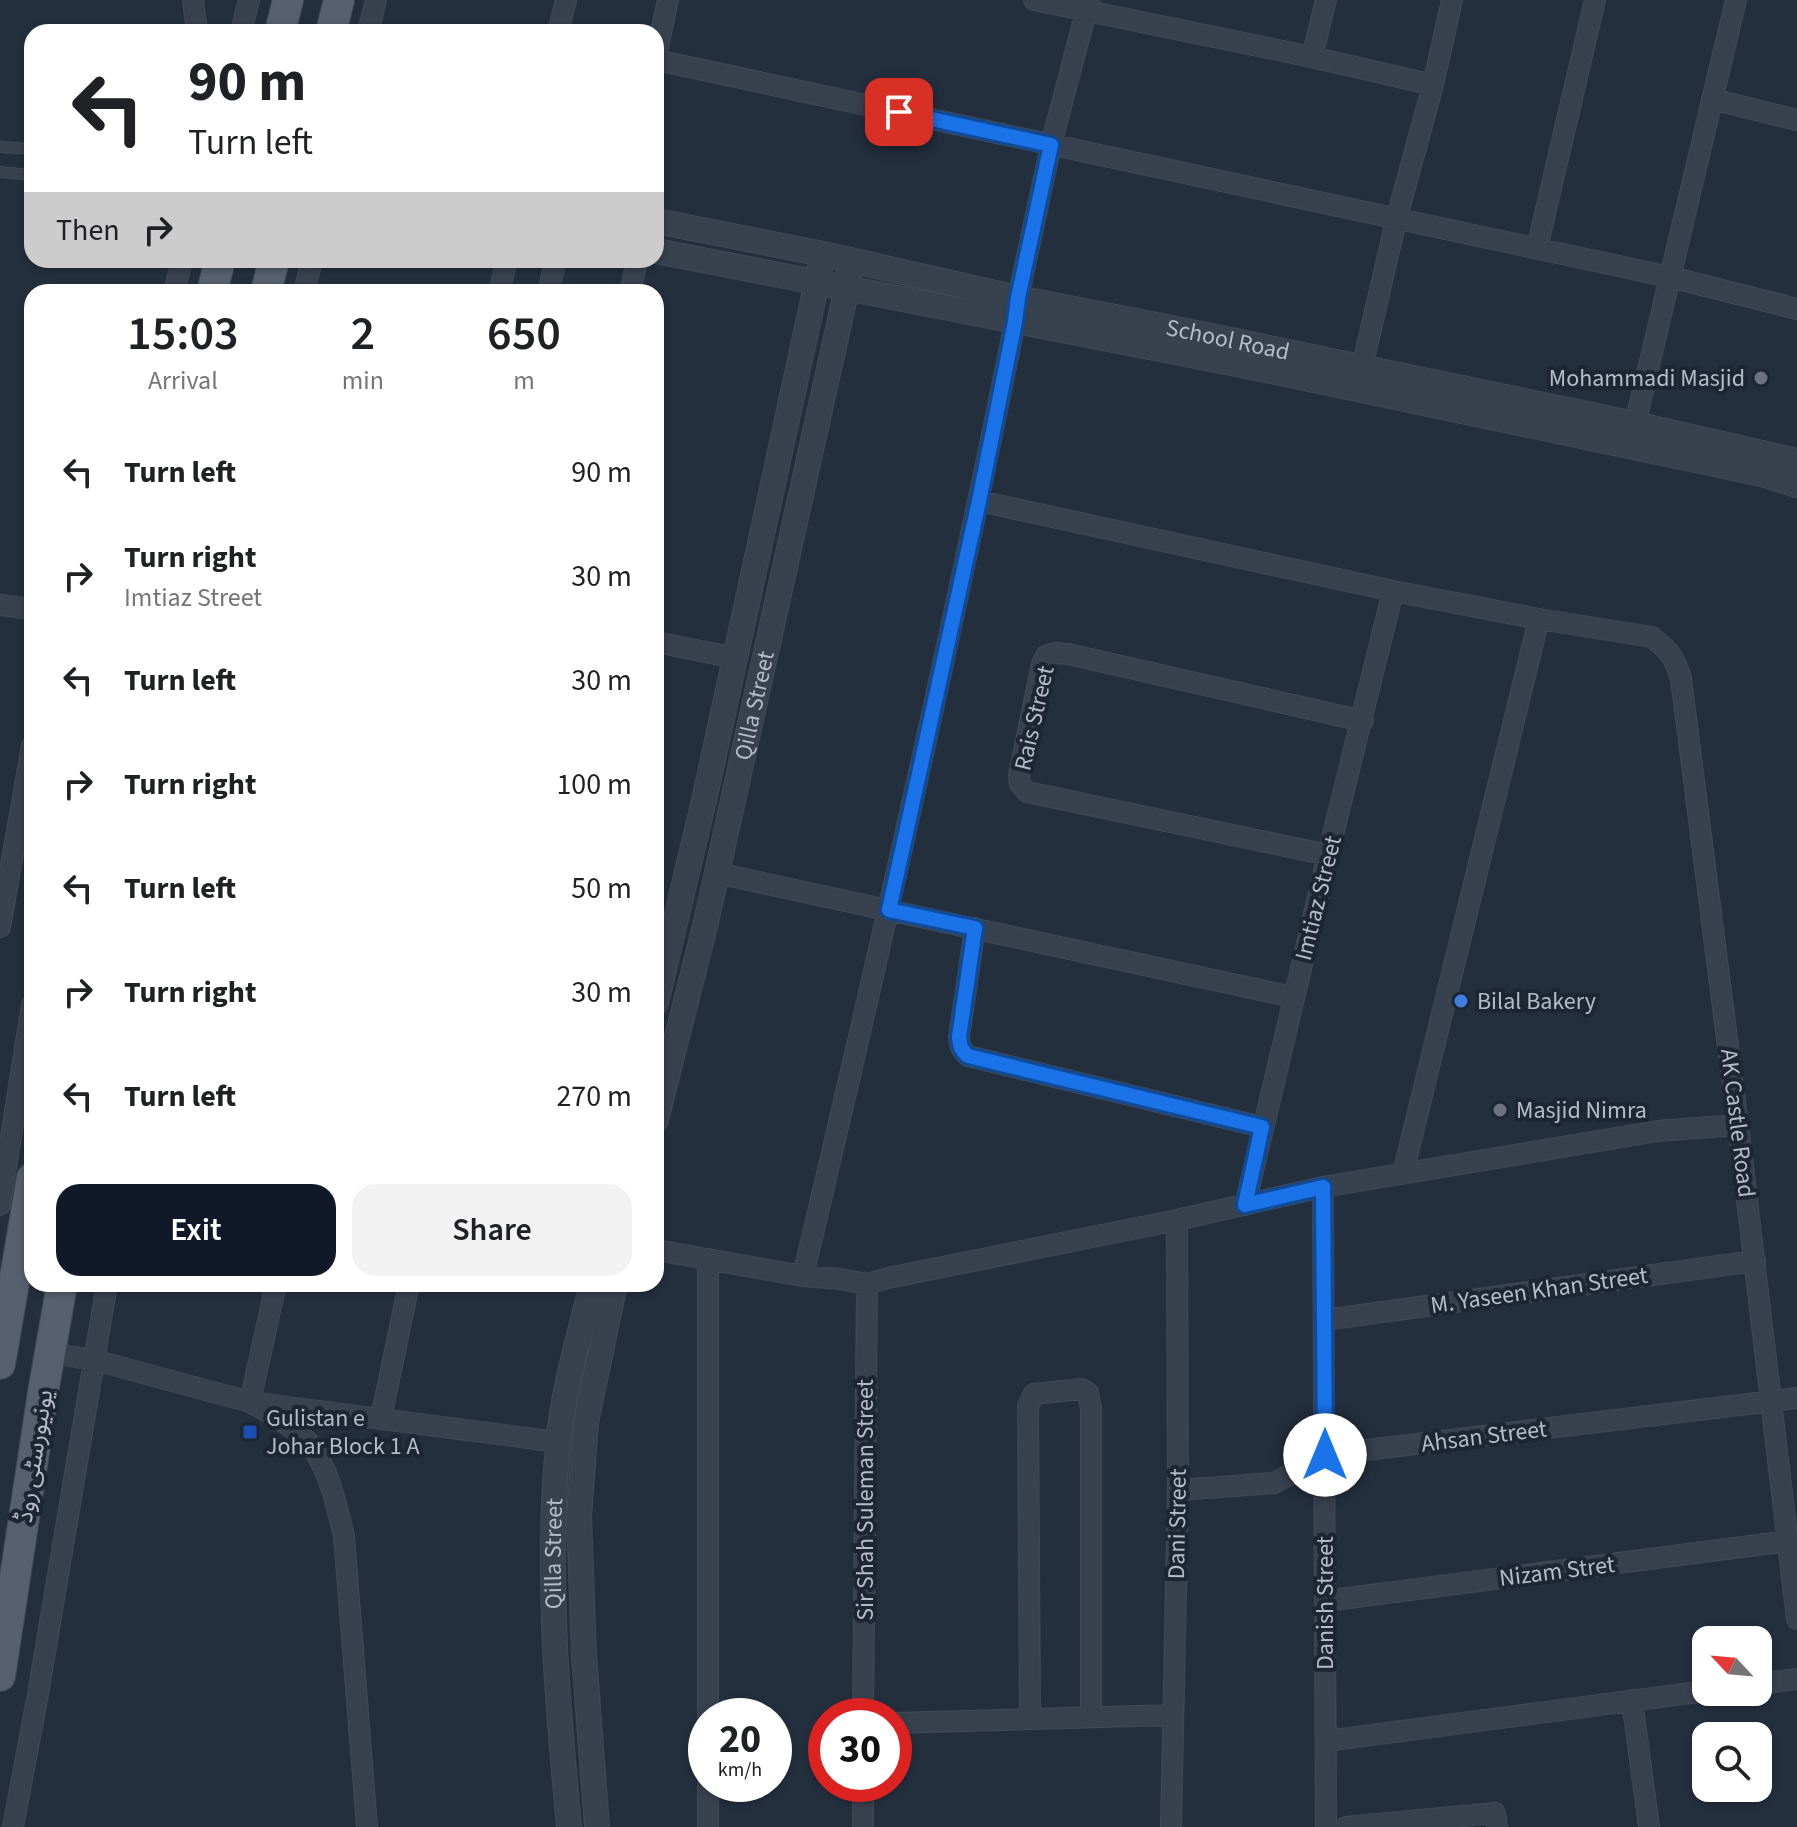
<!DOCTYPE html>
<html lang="en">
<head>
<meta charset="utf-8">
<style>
  body { margin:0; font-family:"Source Sans 3","Noto Sans Arabic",sans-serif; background:#f2f2f2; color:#202124; height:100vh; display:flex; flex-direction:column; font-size:30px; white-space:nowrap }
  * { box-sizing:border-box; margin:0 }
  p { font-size:26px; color:#757577 }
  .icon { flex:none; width:44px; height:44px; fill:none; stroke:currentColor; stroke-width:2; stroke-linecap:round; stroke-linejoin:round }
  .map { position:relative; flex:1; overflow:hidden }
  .details { position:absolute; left:24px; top:284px; width:640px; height:1008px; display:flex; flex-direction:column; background:#fff; border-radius:24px; box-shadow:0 2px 6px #0004 }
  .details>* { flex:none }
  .top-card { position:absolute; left:24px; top:24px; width:640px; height:244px; border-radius:24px; box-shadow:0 2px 6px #0004; background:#fff; color:#202124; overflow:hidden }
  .needle { width:52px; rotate:296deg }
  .fabs { position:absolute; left:1692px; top:1626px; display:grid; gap:16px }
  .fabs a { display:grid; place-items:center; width:80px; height:80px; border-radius:16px; background:#fff; box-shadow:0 2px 6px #0004; font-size:40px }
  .speed { position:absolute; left:688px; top:1698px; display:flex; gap:16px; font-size:40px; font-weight:700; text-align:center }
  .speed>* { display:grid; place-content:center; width:104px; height:104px; border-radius:50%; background:#fff; box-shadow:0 2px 6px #0004; line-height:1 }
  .speed small { font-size:20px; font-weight:400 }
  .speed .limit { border:12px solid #d22; background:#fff; color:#111 }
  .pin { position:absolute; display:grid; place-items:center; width:68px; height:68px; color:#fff; margin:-34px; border-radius:16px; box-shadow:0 4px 12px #0006 }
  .me { position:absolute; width:88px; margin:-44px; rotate:0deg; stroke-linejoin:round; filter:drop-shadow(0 0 6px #0008) }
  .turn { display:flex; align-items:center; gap:28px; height:168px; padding:0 32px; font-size:36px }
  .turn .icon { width:104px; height:104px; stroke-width:2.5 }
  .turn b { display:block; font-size:56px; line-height:68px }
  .then { display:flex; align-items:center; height:76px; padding:0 32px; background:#0003; gap:16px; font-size:30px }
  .eta { display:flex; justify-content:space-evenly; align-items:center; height:136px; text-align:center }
  .eta b { font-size:48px; font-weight:600; line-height:56px }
  .primary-button { display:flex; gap:16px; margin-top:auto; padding:16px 32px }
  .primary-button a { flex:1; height:92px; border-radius:24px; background:#111827; color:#fff; font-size:32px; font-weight:600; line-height:92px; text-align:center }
  .primary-button a+a { background:#f2f2f2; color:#202124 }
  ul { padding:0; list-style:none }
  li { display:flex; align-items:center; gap:24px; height:104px; padding:0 32px }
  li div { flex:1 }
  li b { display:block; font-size:30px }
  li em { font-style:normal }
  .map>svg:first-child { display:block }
</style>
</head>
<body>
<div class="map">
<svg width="1797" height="1827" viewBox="0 0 1797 1827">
  <rect width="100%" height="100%" fill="#242f3e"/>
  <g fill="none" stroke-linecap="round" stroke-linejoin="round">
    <defs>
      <path id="service" d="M 0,147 L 32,149
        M 0,172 L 32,175"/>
      <path id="minor" d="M 193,0 L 197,32
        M 1034,0 L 1312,57 L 1433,85
        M 241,32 L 249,0
        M 368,32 L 376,0
        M 558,32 L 566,0
        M 656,56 L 668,0
        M 1312,57 L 1326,0
        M 656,60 L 1670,277 L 1797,309
        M 1712,99 L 1797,120
        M 1537,248 L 1595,0
        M 174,292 L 182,260
        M 304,292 L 312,260
        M 499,292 L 507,260
        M 548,292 L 556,260
        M 630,292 L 637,260
        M 1362,367 L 1397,217 L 1433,85 L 1452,0
        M 1635,424 L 1736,0
        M 979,501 L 1393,591 L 1539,619 L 1652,637 C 1670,651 1675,658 1681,679 L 1738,1125 L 1797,1619
        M 0,605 L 32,609
        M 656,642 L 735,658
        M 1328,855 L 1027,792 L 1020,784 L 1019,775 L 1042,664 L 1046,656 L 1055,653 L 1068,654 L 1363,721
        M 716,873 L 1293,997
        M 0,927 L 32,746
        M 975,928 L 959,1037 C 960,1046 961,1050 968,1056 L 1262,1127
        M 1403,1173 L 1539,619
        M 1323,1187 L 1326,1827
        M 0,1205 L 32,1005
        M 1245,1205 L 1328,855 L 1393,591
        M 656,1250 L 803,1276 L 840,1279 L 867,1284 L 888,1278 L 1177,1220 L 1323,1187 L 1658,1131 L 1738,1125
        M 708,1259 L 708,1716
        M 803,1276 C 878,959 951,641 1015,322 L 1018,298 L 1051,145 L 1089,0
        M 276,1284 L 250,1402 C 270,1413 304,1432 315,1452 C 331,1477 337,1508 344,1536 L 367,1827
        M 1324,1320 L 1755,1261
        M 50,1353 L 94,1360 L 250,1402 L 558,1442
        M 381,1418 L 409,1284
        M 1178,1490 L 1274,1483 L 1325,1455 L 1797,1398
        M 1325,1601 L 1788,1541
        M 1758,1684 L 1797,1679
        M 1632,1700 L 1649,1827
        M 863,1716 L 867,1284
        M 1030,1719 L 1028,1406 L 1034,1394 L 1082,1389 L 1088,1393 L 1091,1408 L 1091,1717
        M 894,1723 L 1172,1715
        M 1326,1741 L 1706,1691
        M 708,1784 L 708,1827
        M 13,1827 L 38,1694 L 107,1284
        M 863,1827 L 863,1784
        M 1171,1827 L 1178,1490 L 1177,1220
        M 1346,1827 L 1495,1813 L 1497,1827"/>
      <g id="tertiary">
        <path id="s1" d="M 656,221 L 823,254 L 1018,298 L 1192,332 L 1635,424 L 1797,461"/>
        <path d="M 656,251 L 1252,367 L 1762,474 L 1797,485"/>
        <path d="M 656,1003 L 705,796 L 820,268"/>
        <path id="s2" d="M 656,1120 L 706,922 L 843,306 L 848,276"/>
        <path id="s3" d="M 569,1827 C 557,1699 546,1573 558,1444 C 563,1390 579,1337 592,1284"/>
        <path d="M 597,1827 L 584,1655 L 579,1516 L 586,1422 L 615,1284"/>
      </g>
      <path id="primary" d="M 280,32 L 288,0
        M 331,32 L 339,0
        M 212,292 L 220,260
        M 266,292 L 274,260
        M 0,1364 L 32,1178
        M 0,1676 L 43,1393 L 62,1284"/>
    </defs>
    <use href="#service" stroke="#414a57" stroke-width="12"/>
    <use href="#minor" stroke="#414a57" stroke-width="22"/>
    <use href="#tertiary" stroke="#414a57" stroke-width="26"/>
    <use href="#primary" stroke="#414a57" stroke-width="32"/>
    <use href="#service" stroke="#38414e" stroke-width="10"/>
    <use href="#minor" stroke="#38414e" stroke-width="20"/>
    <use href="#tertiary" stroke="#38414e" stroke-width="24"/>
    <use href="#primary" stroke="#56606e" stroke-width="30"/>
  </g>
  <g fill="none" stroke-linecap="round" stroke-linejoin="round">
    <defs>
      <path id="route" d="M 899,112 L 1051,145 L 1018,298 L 1015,322 L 979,501 L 889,910 L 975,928 L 959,1037 C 960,1046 961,1050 968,1056 L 1262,1127 L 1245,1205 L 1323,1187 L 1325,1455"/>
    </defs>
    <use href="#route" stroke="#114b97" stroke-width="20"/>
    <use href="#route" stroke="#1a73e8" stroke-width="14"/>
  </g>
  <g fill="#6b7280" stroke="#1d2633" stroke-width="3">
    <circle cx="1761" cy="378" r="8"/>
    <circle cx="1500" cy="1110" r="8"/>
  </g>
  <circle fill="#3f7fe0" stroke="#1d2633" stroke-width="3" cx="1461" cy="1001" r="8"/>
  <rect fill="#1a4fb4" stroke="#1d2633" stroke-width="3" x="242" y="1424" width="16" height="16" rx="4"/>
  <g text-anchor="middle" stroke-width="8" stroke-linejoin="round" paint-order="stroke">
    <g font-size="24" fill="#b4bcc9" stroke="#1d2633">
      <text dy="8" stroke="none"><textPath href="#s1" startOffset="584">School Road</textPath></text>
      <text dy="8" stroke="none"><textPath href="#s2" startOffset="426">Qilla Street</textPath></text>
      <text transform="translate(1034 718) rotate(-77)" y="8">Rais Street</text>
      <text transform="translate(1318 898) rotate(-76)" y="8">Imtiaz Street</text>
      <text transform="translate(1738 1123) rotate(83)" y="8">AK Castle Road</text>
      <text transform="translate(1539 1290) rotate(-8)" y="8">M. Yaseen Khan Street</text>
      <text transform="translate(1484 1436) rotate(-7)" y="8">Ahsan Street</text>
      <text transform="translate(34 1456) rotate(-81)" y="8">یونیورسٹی روڈ</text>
      <text transform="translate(865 1500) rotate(-90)" y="8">Sir Shah Suleman Street</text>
      <text transform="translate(1177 1524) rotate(-89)" y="8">Dani Street</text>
      <text dy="8" stroke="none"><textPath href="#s3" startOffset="274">Qilla Street</textPath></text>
      <text transform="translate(1557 1571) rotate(-7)" y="8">Nizam Stret</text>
      <text transform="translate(1325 1603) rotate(-90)" y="8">Danish Street</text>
    </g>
    <g font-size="24" fill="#b4bcc9" stroke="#1d2633" text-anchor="start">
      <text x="1745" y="386" text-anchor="end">Mohammadi Masjid</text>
      <text x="1477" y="1009">Bilal Bakery</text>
      <text x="1516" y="1118">Masjid Nimra</text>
      <text x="266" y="1426">Gulistan e<tspan x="266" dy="28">Johar Block 1 A</tspan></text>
    </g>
  </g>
</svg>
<div class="fabs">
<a><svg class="needle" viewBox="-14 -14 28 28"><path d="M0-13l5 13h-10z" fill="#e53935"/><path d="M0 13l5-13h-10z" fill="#757577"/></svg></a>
<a><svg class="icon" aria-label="search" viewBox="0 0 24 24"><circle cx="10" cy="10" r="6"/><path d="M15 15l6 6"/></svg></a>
</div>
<div class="speed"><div>20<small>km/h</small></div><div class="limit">30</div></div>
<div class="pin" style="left:899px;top:112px;background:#d93025"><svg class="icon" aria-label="arrive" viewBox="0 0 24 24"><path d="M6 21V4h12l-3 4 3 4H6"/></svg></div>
<svg class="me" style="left:1325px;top:1455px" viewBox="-20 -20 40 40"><circle r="19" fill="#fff"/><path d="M0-13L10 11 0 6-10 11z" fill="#1a73e8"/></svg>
<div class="top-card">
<div class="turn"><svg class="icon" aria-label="left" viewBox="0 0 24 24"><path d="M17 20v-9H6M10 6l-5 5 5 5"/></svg><div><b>90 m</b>Turn left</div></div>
<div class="then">Then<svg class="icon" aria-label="right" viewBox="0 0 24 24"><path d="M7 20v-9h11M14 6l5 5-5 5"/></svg></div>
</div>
<section class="details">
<div class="eta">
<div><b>15:03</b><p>Arrival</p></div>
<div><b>2</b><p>min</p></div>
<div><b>650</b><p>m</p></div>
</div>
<ul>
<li><svg class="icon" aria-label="left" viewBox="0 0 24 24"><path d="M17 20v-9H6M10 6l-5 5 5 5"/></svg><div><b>Turn left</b></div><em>90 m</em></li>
<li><svg class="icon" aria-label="right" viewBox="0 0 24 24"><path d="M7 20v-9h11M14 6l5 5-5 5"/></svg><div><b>Turn right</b><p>Imtiaz Street</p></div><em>30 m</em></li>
<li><svg class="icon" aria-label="left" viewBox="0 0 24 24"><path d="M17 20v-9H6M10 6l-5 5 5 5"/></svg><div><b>Turn left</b></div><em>30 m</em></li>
<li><svg class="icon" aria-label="right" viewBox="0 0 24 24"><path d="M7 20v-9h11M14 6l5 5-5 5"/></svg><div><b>Turn right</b></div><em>100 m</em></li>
<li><svg class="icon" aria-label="left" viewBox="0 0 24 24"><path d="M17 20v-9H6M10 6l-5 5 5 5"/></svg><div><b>Turn left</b></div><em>50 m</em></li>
<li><svg class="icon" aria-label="right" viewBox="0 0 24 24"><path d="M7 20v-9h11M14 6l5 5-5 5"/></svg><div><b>Turn right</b></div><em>30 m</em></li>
<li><svg class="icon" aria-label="left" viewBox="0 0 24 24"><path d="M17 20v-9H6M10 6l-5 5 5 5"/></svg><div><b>Turn left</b></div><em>270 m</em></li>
</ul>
<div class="primary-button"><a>Exit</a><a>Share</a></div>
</section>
</div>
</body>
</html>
